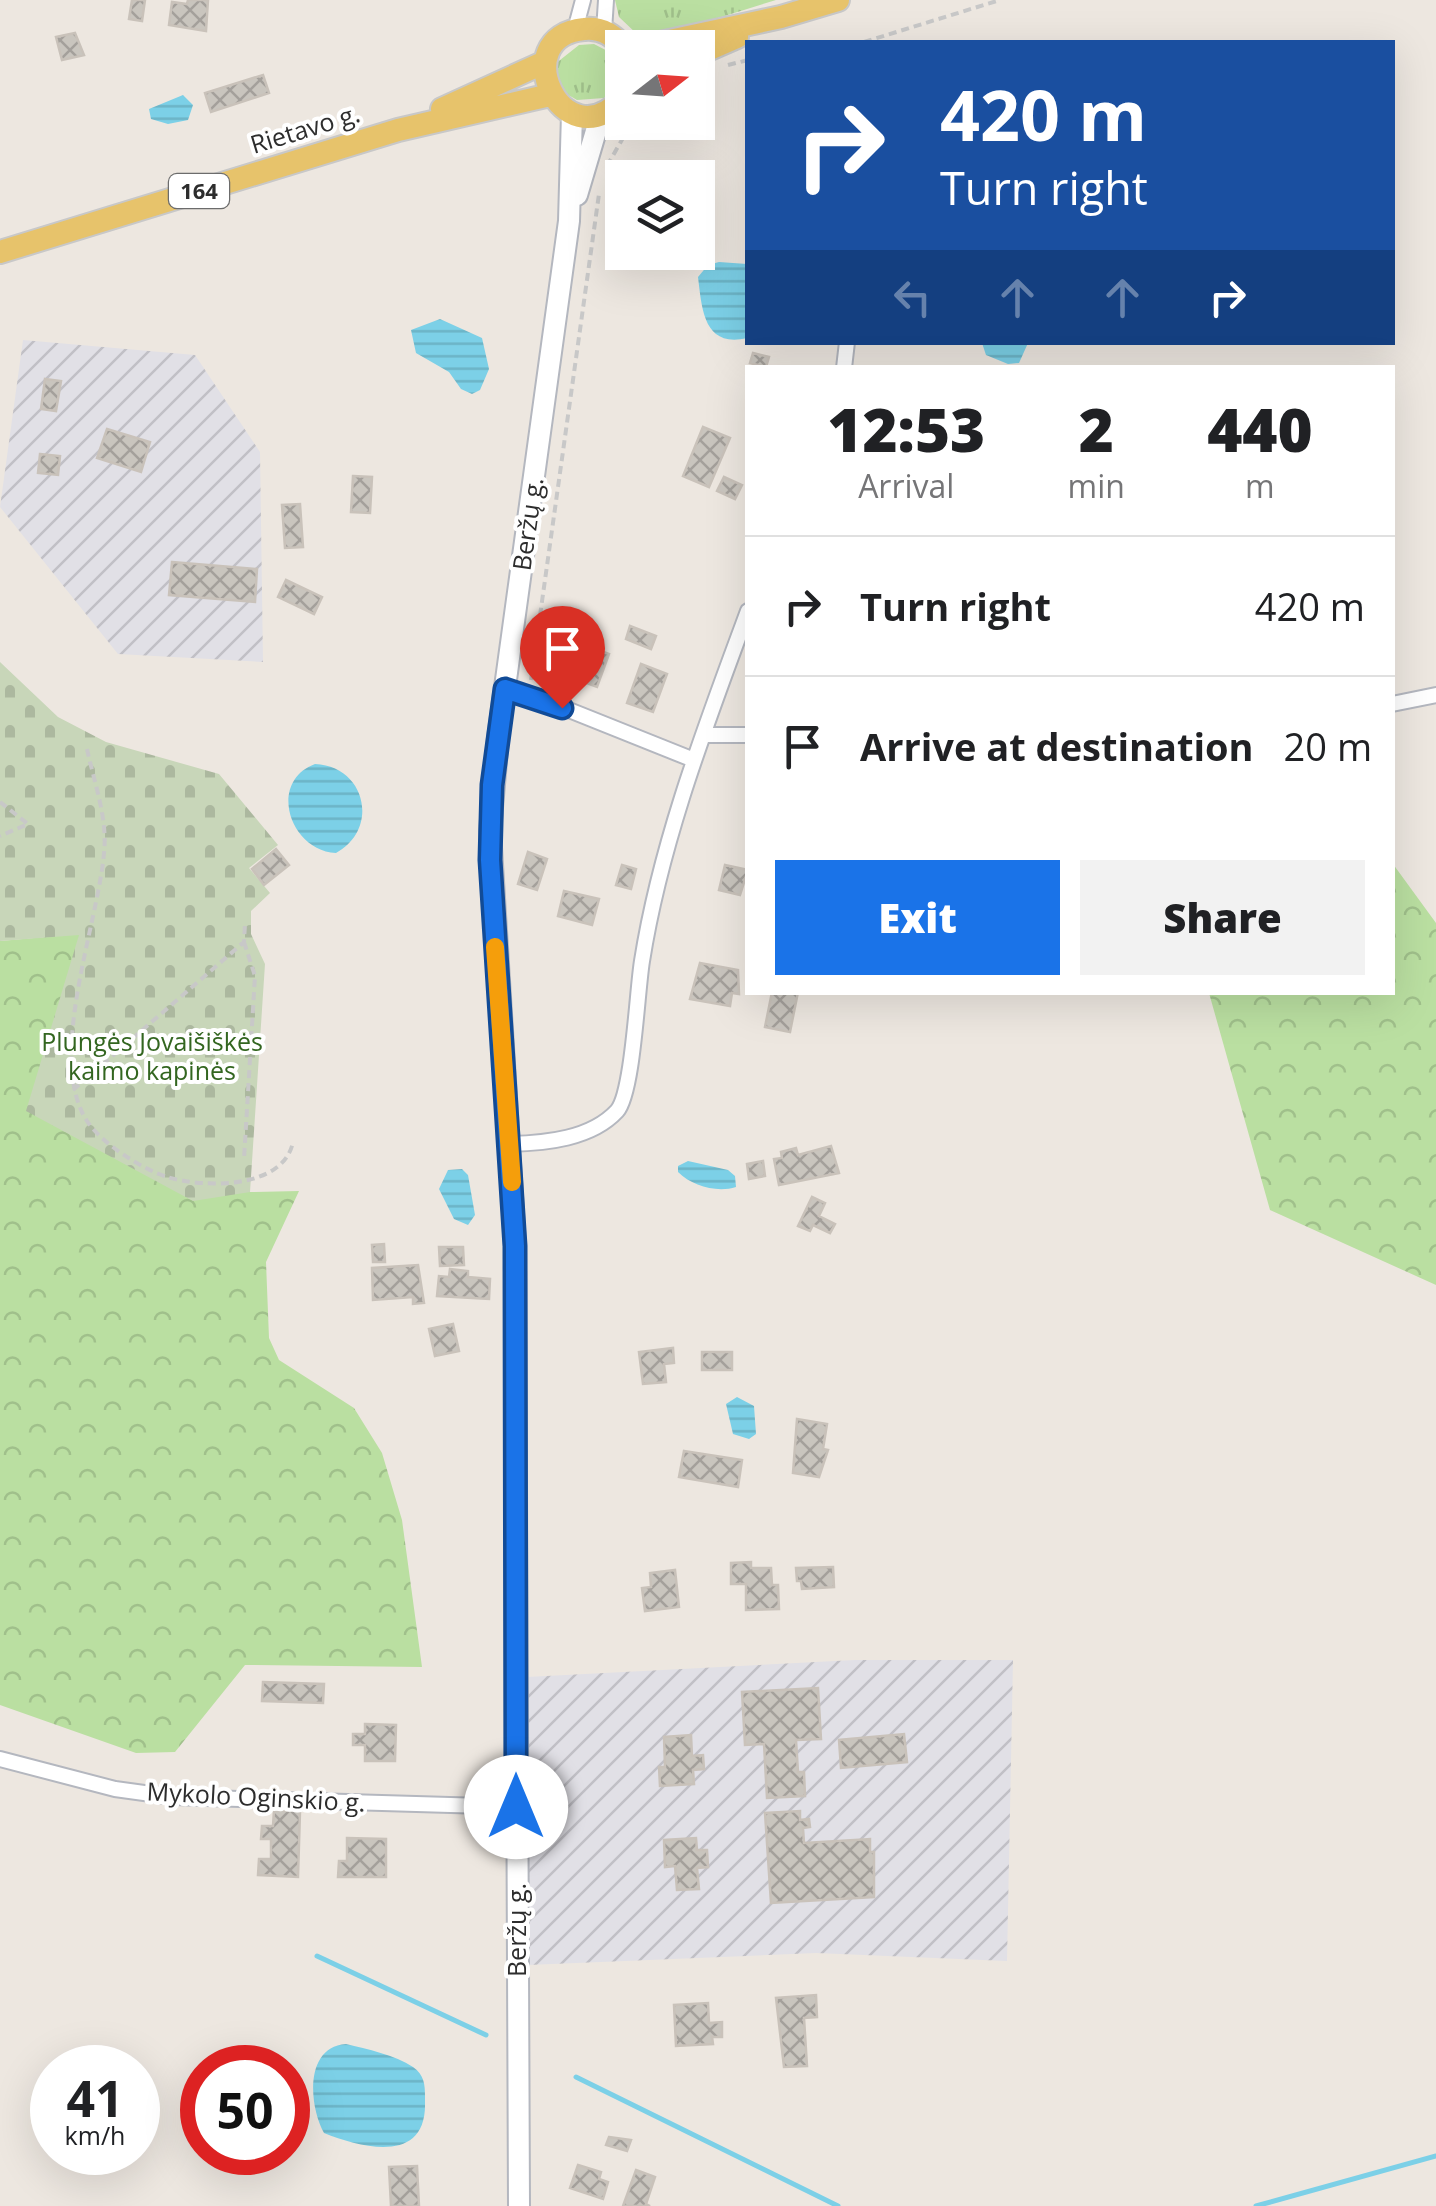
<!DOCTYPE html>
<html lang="en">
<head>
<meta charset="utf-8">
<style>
  body { margin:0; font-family:"Open Sans",sans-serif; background:#f2f2f2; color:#202124; height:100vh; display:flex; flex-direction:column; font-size:38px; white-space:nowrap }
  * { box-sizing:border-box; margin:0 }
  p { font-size:32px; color:#757577 }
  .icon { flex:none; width:55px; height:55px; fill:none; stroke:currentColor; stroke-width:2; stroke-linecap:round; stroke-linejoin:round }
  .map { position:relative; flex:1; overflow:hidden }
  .panel { position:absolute; left:745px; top:365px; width:650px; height:630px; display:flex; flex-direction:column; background:#fff; border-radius:0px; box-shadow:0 10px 40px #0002 }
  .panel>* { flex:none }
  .top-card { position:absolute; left:745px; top:40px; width:650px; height:305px; border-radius:0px; box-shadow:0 10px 40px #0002; background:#1a4fa0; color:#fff; overflow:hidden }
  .needle { width:65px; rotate:73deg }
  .controls { position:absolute; left:605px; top:30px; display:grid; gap:20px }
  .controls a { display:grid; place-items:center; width:110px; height:110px; border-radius:0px; background:#fff; box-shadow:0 10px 40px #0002; font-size:50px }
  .speed { position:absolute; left:30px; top:2045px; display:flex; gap:20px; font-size:50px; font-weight:700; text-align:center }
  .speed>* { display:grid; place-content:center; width:130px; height:130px; border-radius:50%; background:#fff; box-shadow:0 10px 40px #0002; line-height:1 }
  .speed small { font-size:25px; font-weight:400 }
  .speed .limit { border:15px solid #d22; background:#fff; color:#111 }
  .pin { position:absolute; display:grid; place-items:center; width:85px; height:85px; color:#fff; margin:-102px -42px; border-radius:50% 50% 50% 0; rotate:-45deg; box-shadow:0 0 10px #0007 }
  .pin .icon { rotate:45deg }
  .me { position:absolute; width:110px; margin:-55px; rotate:0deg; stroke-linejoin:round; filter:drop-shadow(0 0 8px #0008) }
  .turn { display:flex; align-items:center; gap:35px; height:210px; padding:0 30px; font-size:45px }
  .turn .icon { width:130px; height:130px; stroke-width:2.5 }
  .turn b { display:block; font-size:70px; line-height:85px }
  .lanes { display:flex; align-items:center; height:95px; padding:0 30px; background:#0003; justify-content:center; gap:50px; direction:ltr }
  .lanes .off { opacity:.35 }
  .eta { display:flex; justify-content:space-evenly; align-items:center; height:170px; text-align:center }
  .eta b { font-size:60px; font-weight:800; line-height:70px }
  .button { display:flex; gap:20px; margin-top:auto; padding:20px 30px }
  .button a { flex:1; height:115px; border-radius:0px; background:#1a73e8; color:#fff; font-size:40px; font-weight:800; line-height:115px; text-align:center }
  .button a+a { background:#f2f2f2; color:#202124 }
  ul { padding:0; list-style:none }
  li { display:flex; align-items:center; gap:30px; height:140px; padding:0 30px; border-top:2px solid #e0e0e0 }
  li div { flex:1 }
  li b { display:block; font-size:38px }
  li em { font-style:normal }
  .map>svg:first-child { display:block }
</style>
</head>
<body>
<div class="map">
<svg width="1436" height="2206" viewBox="0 0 1436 2206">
  <defs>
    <pattern id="industrial-furrows" width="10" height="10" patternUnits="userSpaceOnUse" patternTransform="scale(2.5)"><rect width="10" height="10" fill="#e1e0e6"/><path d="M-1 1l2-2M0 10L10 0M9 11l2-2" fill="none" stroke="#c1c0c6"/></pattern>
    <pattern id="grass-tufts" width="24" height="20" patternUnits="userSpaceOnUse" patternTransform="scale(2.5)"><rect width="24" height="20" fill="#badfa1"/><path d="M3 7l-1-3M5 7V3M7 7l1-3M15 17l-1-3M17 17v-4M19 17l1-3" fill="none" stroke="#a0c08b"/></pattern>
    <pattern id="forest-crowns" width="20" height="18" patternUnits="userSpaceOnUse" patternTransform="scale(2.5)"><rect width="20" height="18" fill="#badfa1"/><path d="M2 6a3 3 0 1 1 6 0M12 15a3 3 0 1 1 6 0" fill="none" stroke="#a0c08b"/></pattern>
    <pattern id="cemetery-stones" width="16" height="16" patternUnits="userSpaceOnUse" patternTransform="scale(2.5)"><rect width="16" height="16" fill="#c8d6b9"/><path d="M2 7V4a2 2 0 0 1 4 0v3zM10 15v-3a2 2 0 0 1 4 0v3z" fill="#acb89f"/></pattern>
    <pattern id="water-rules" width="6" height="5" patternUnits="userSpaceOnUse" patternTransform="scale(2.5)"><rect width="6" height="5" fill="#7cd0e7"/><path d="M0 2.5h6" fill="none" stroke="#6cb3c6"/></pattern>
    <pattern id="building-cross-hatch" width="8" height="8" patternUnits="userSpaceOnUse" patternTransform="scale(2.5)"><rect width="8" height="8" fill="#c9c5be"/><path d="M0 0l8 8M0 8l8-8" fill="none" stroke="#a4a09b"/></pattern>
  </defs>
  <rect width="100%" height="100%" fill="#ede7e0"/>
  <path fill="url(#industrial-furrows)" d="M 23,340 L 195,355 L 260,452 L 263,662 L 118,654 L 0,507 Z
    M 855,1660 L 1013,1660 L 1007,1961 L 816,1953 L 528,1965 L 527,1677 Z"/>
  <path fill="url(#grass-tufts)" d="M 615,0 L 776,0 L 670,33 L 639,36 L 619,17 Z
    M 594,44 L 619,57 L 622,79 L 604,98 L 577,100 L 558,89 L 555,64 L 579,45 Z"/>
  <path fill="url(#forest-crowns)" d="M 1393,864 L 1436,923 L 1436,1285 L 1270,1210 L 1209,993 L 1392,992 Z
    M 79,934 L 250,1192 L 299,1191 L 266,1262 L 269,1338 L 279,1360 L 354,1408 L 382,1453 L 402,1520 L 422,1667 L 245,1665 L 175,1752 L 136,1753 L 0,1705 L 0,941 Z"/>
  <path fill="url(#cemetery-stones)" d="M 0,662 L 58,717 L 106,742 L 219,774 L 278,845 L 249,868 L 270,893 L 251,911 L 251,934 L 265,964 L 250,1192 L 193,1201 L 26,1111 L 79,935 L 0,941 Z"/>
  <path fill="url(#water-rules)" d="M 183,95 L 193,105 L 188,120 L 168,124 L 151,119 L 149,109 Z
    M 719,262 L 747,264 L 747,338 C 704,348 702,310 698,277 L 708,265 Z
    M 440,319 L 482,338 L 489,369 L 480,390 L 472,394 L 461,389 L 449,372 L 416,353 L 411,330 Z
    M 982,343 L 1028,343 L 1019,363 L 1008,364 L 986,355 Z
    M 315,764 C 366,766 380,829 336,853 C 290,851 267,782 315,764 Z
    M 688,1161 L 728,1170 L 735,1176 L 736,1187 C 717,1193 692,1186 678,1172 L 678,1166 Z
    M 462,1169 L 468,1175 L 475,1215 L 468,1225 L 454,1219 L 439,1189 L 448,1170 Z
    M 737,1397 L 754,1406 L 756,1434 L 749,1439 L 733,1434 L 726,1404 Z
    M 346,2044 C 367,2049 395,2055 413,2067 C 426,2076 425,2088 425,2102 C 427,2164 364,2149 324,2133 C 309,2106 304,2047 346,2044 Z"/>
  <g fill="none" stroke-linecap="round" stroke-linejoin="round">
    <path stroke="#7cd0e7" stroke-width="5" d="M 317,1956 L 486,2035
      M 576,2077 L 838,2206
      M 1256,2206 L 1436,2156"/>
  </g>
  <path fill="url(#building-cross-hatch)" stroke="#c9c2ba" stroke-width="2.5" d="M 132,0 L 145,0 L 142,21 L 129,19 Z
    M 188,0 L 208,0 L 206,31 L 169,25 L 172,2 L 187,4 Z
    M 75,33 L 84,55 L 62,60 L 56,37 Z
    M 263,75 L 269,93 L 211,112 L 205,93 Z
    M 753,353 L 769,357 L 766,367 L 750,363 Z
    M 45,379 L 61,381 L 56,411 L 41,409 Z
    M 703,427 L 730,438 L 709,487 L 683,476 Z
    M 107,429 L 150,442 L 141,472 L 97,458 Z
    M 40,454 L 60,456 L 58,475 L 38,473 Z
    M 353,476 L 372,477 L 370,513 L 351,512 Z
    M 724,477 L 742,485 L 735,499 L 717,491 Z
    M 300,504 L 303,547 L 285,548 L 282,505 Z
    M 172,562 L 257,569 L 255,602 L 169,595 Z
    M 286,580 L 322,597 L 314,614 L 278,597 Z
    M 630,626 L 656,636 L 651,649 L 626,639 Z
    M 585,645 L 609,654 L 597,687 L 573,678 Z
    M 641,664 L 667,674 L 653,712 L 627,703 Z
    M 276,849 L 289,865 L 264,885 L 252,869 Z
    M 528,852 L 547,859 L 537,890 L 518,884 Z
    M 622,865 L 636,869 L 631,889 L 616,885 Z
    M 725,865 L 748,870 L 740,895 L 719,890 Z
    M 564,891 L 599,899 L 592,925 L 558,916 Z
    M 700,963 L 738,970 L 739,994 L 732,993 L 730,1006 L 690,999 Z
    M 772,992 L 798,992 L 790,1032 L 765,1027 Z
    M 831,1146 L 839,1173 L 779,1185 L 774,1159 L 782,1158 L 781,1152 L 796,1148 L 798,1155 Z
    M 763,1161 L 765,1176 L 749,1179 L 747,1164 Z
    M 812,1197 L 825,1203 L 819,1216 L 835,1224 L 830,1233 L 813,1225 L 810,1231 L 798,1226 Z
    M 384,1244 L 385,1262 L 373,1262 L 372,1245 Z
    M 439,1247 L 463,1247 L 464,1265 L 440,1266 Z
    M 418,1265 L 424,1303 L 413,1304 L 413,1297 L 373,1300 L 372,1268 Z
    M 450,1269 L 468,1271 L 468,1277 L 490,1279 L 489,1299 L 437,1296 L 439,1276 L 449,1277 Z
    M 453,1324 L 459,1351 L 435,1356 L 429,1329 Z
    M 673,1348 L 674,1363 L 664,1364 L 666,1382 L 643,1384 L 639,1352 Z
    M 702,1352 L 732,1352 L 732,1370 L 702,1370 Z
    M 797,1419 L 827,1424 L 823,1449 L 828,1450 L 819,1477 L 793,1473 Z
    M 684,1451 L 742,1460 L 738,1487 L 679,1477 Z
    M 751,1562 L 751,1568 L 771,1568 L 772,1585 L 778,1585 L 779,1609 L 746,1610 L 746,1584 L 731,1584 L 731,1563 Z
    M 833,1567 L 834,1587 L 802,1589 L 801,1581 L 797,1581 L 796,1568 Z
    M 675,1570 L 679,1607 L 645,1611 L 642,1588 L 651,1587 L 650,1573 Z
    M 263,1682 L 324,1684 L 323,1703 L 262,1701 Z
    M 818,1688 L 821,1739 L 796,1740 L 798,1772 L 804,1772 L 805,1796 L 767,1798 L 764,1744 L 745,1745 L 742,1692 Z
    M 365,1724 L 396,1725 L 395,1761 L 365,1761 L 365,1745 L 353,1745 L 353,1734 L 365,1734 Z
    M 904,1734 L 907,1762 L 841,1768 L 839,1740 Z
    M 691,1735 L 692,1756 L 703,1755 L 704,1769 L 693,1770 L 694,1784 L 660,1786 L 659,1767 L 665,1767 L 664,1737 Z
    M 274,1810 L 300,1811 L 298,1877 L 258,1875 L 259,1859 L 271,1859 L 271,1839 L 261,1839 L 262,1826 L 273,1826 Z
    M 800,1811 L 800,1820 L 809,1819 L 810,1827 L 803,1828 L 804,1843 L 870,1839 L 870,1852 L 874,1852 L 874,1897 L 771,1903 L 765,1813 Z
    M 347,1838 L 386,1839 L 386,1877 L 338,1877 L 339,1861 L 347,1861 Z
    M 696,1838 L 697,1850 L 707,1850 L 708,1867 L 697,1868 L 699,1889 L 677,1890 L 675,1866 L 665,1867 L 664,1840 Z
    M 816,1995 L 817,2017 L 804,2018 L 807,2066 L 784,2067 L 776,1998 Z
    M 708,2003 L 709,2023 L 722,2022 L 722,2037 L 712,2037 L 713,2044 L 676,2046 L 674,2005 Z
    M 609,2137 L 631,2140 L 627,2151 L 606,2145 Z
    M 578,2165 L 601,2172 L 599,2179 L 608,2182 L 603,2199 L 570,2188 Z
    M 417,2166 L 419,2206 L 391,2206 L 389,2167 Z
    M 636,2170 L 655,2177 L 646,2204 L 650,2206 L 623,2206 Z"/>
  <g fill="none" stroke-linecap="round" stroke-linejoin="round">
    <defs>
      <path id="minor" d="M 575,30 L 583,0
        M 604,31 L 606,0
        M 844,368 L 847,342
        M 505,689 L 529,694 L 694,760
        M 1392,704 L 1436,695
        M 703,735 L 748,735
        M 510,1144 C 546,1143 591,1139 617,1111 C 633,1093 637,991 642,961 C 661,841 706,725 748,611
        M 0,1759 L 115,1789 L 173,1797 L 517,1807"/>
      <path id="secondary" d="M 577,195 L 601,114
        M 519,2206 L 515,1246 L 490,831 L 498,738 L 569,221 L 572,113"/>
      <path id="primary" d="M 637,48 L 781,17 L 838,0
        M 698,54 L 737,37
        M 622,99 C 562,163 505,36 584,29 C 601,27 614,35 624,48
        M 442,109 L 545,62
        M 0,252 L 398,130 L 550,95"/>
    </defs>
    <use href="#minor" stroke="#b4b7bf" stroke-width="18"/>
    <use href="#secondary" stroke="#b4b7bf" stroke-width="24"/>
    <use href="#primary" stroke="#c8c8c8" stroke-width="26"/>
    <path stroke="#c8c8c8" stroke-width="4" stroke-dasharray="8 5" stroke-linecap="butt" d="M 864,42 L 1000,0
      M 728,65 L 748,60
      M 607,166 L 632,122
      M 531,680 L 599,194
      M 87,749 C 94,782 108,819 104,853 C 98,924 46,1058 87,1121 C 101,1143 142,1169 167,1177 C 203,1188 283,1190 293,1142
      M 0,802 L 28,824 L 0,836
      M 244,942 L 255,976 L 244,1159
      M 73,1090 L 244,942 L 245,924"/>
    <use href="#minor" stroke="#fff" stroke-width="14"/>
    <use href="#secondary" stroke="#fff" stroke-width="20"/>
    <use href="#primary" stroke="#e7c36b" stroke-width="22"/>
  </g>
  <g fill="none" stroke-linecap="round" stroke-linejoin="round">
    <defs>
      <path id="route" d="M 516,1807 L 515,1246 L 490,860 L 492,785 L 505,689 L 562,708"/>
    </defs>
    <use href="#route" stroke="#114b97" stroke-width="25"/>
    <use href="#route" stroke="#1a73e8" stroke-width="18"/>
    <path stroke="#f59e0b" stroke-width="18" d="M 495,947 L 512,1182"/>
  </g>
  <g text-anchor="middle" stroke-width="8" stroke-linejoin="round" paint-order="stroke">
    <rect fill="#fff" stroke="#6c6c6c" stroke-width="2.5" x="169" y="174" width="60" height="34" rx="8"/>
    <g font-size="22" font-weight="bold" fill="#2d2d2d">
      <text x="199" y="199">164</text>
    </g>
    <g font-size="25" fill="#2d2d2d" stroke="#fff">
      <text transform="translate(305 129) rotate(-17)" y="9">Rietavo g.</text>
      <text transform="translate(528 524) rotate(-82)" y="9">Beržų g.</text>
      <text transform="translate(256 1797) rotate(3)" y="9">Mykolo Oginskio g.</text>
      <text transform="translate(517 1930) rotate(-90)" y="9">Beržų g.</text>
    </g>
    <g font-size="25" fill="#336620" stroke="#fff">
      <text x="152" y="1051">Plungės Jovaišiškės<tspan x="152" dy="29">kaimo kapinės</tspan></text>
    </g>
  </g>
</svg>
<div class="controls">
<a><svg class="needle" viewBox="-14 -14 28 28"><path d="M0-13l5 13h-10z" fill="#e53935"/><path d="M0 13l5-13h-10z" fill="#757577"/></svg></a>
<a><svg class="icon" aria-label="layers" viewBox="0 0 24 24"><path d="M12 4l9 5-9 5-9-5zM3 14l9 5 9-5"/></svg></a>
</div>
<div class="speed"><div>41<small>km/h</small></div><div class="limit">50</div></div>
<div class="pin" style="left:562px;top:708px;background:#d93025"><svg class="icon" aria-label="arrive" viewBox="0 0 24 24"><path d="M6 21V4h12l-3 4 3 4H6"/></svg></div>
<svg class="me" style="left:516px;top:1807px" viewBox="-20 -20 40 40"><circle r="19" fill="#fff"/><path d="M0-13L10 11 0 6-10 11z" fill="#1a73e8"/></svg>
<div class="top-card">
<div class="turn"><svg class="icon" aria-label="right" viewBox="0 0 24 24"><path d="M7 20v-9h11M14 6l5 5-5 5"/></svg><div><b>420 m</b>Turn right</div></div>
<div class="lanes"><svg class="icon off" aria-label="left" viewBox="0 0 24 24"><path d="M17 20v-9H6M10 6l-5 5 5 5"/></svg><svg class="icon off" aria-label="ahead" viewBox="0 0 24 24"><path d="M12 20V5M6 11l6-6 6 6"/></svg><svg class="icon off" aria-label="ahead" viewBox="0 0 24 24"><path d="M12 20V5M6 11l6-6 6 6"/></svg><svg class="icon" aria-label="right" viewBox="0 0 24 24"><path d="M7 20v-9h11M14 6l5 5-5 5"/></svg></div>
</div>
<section class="panel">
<div class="eta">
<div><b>12:53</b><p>Arrival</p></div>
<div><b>2</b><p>min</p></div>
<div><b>440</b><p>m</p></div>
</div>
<ul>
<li><svg class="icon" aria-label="right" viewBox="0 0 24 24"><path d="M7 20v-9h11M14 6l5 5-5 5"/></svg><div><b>Turn right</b></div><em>420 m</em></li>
<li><svg class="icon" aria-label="arrive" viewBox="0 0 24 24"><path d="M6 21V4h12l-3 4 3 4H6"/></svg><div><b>Arrive at destination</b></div><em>20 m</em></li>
</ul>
<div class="button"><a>Exit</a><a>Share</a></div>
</section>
</div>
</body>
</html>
